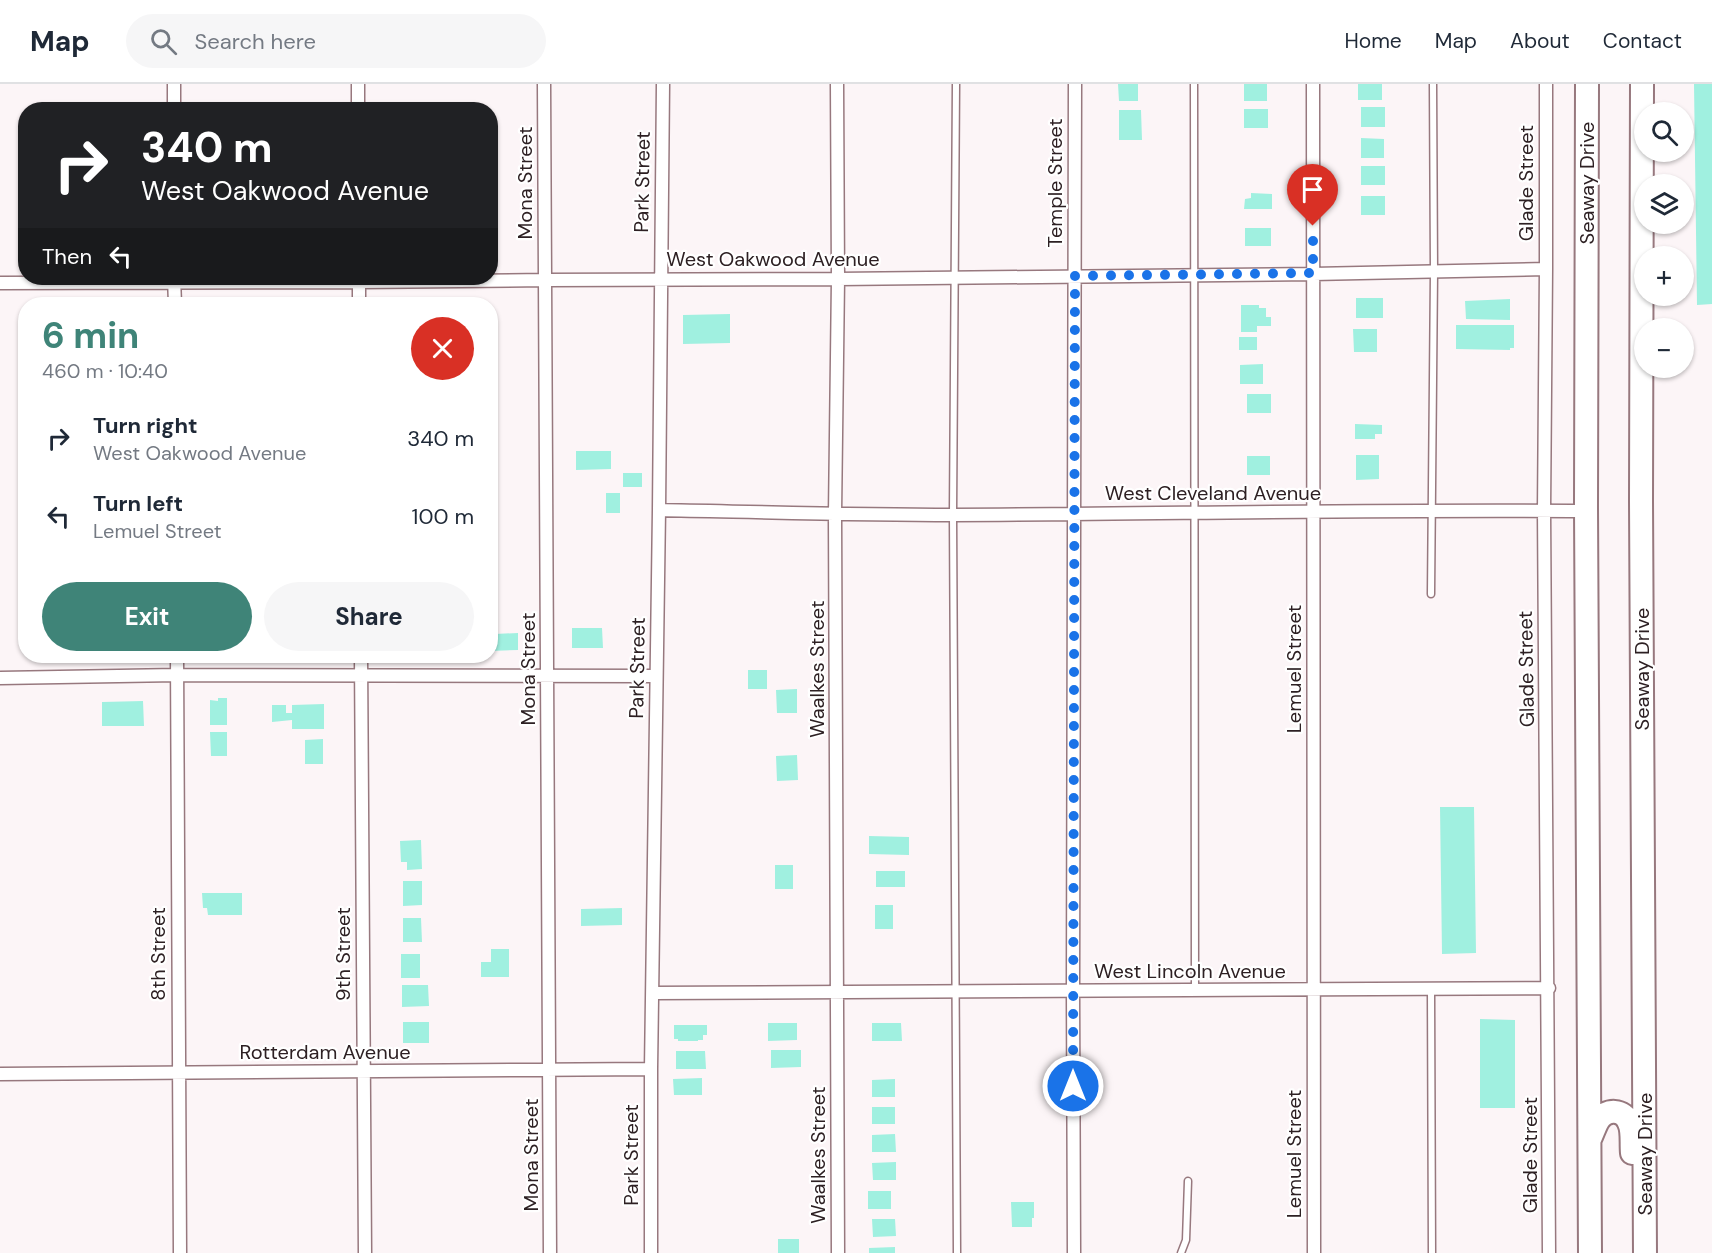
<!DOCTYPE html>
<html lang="en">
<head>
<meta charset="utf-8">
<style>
  body { margin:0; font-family:"DM Sans",sans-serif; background:#f6f6f7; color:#1f2937; height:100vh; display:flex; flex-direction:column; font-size:22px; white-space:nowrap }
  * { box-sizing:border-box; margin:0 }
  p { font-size:20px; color:#747a83 }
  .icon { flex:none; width:33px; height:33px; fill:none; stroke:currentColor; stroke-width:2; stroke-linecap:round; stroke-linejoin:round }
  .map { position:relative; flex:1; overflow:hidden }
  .panel { position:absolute; left:18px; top:213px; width:480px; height:366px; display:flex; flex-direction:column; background:#fff; border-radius:24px; box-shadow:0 2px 4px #0004 }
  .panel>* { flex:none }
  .hud { position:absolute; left:18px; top:18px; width:480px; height:183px; border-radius:24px; box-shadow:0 2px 4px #0004; background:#202124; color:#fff; overflow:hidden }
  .controls { position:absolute; left:1634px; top:18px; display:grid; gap:12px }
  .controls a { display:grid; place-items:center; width:60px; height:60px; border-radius:50%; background:#fff; box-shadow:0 2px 4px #0004; font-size:30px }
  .pin { position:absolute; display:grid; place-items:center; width:51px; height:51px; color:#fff; margin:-62px -26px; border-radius:50% 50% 50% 0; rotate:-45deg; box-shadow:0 0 6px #0007 }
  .pin .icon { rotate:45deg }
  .me { position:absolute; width:66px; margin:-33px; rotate:0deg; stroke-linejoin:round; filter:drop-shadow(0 0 4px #0008) }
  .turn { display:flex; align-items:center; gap:21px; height:126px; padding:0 24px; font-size:27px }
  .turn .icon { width:78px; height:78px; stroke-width:2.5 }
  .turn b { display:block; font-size:42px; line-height:51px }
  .then { display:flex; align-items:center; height:57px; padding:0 24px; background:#0003; gap:12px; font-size:22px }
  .round { display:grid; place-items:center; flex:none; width:63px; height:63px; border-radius:32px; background:#f6f6f7 }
  .overview { display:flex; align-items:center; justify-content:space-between; height:102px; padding:0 24px }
  h1 { font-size:36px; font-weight:700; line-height:45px; color:#3f8478 }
  .primary-button { display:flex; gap:12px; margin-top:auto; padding:12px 24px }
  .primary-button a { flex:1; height:69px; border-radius:36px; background:#3f8478; color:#fff; font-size:24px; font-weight:700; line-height:69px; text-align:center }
  .primary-button a+a { background:#f6f6f7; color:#1f2937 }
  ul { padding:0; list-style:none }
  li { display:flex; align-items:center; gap:18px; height:78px; padding:0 24px }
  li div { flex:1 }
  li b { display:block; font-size:22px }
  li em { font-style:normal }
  header { display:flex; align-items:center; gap:36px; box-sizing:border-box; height:84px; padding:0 30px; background:#fff; border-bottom:2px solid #e0e1e3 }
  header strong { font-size:28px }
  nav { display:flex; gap:33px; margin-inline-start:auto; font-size:21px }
  .search { width:420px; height:54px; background:#f6f6f7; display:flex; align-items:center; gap:15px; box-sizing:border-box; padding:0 21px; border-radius:33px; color:#747a83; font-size:22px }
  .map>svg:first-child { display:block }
</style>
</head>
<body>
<header>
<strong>Map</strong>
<div class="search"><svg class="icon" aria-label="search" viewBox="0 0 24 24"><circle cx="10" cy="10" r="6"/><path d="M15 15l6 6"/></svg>Search here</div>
<nav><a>Home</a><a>Map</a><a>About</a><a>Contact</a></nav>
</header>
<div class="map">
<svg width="1712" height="1169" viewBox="0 0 1712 1169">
  <rect width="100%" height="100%" fill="#fcf5f7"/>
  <path fill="#a0f0e0" d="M 1118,0 L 1138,0 L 1138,17 L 1119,17 Z
    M 1244,0 L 1267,0 L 1267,17 L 1244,17 Z
    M 1358,0 L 1382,0 L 1382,16 L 1358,16 Z
    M 1694,0 L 1712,0 L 1712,220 L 1697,221 Z
    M 1361,23 L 1385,23 L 1385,43 L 1361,43 Z
    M 1244,25 L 1268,25 L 1268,44 L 1244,44 Z
    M 1119,26 L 1141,26 L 1142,56 L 1119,56 Z
    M 1361,54 L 1384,55 L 1384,74 L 1361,74 Z
    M 1361,82 L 1385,82 L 1385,101 L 1361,101 Z
    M 1251,109 L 1272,110 L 1272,125 L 1244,125 L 1245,115 L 1251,114 Z
    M 1361,112 L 1385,112 L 1385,131 L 1361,131 Z
    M 1245,144 L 1271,144 L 1271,162 L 1245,162 Z
    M 1356,214 L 1383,214 L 1383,234 L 1356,234 Z
    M 1510,215 L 1510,236 L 1466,235 L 1465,217 Z
    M 1241,221 L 1259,221 L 1259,224 L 1266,224 L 1266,233 L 1271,233 L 1271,242 L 1257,242 L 1257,248 L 1241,248 Z
    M 730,230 L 730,259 L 683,260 L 683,231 Z
    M 1456,241 L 1514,241 L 1514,264 L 1510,264 L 1510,266 L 1456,265 Z
    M 1353,245 L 1377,245 L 1377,268 L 1354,268 Z
    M 1239,253 L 1257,253 L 1257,266 L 1239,266 Z
    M 1263,280 L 1263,300 L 1240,300 L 1240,281 Z
    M 21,306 L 26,306 L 26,335 L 21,335 Z
    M 1247,310 L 1271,310 L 1271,329 L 1247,329 Z
    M 1355,340 L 1382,341 L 1382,350 L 1375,350 L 1375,355 L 1355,355 Z
    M 21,341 L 26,341 L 26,359 L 21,359 Z
    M 576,367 L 611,367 L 611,385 L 576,386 Z
    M 1356,371 L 1379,371 L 1379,395 L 1356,396 Z
    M 1247,372 L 1270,372 L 1270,391 L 1247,391 Z
    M 623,389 L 642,389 L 642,403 L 623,403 Z
    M 606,409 L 620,409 L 620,429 L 606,429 Z
    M 20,508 L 26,508 L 26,532 L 20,532 Z
    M 572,544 L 602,544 L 603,564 L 572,564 Z
    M 490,547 L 495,547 L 495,550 L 518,549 L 518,566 L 490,567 Z
    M 748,586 L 767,586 L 767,605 L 748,605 Z
    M 797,605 L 797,629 L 777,629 L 776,606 Z
    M 218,614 L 227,614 L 227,641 L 210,641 L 210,616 L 218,617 Z
    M 143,617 L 144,642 L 102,642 L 102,618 Z
    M 324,620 L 324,645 L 292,645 L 292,636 L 272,638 L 272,621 L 286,621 L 286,629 L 292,629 L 292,621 Z
    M 210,648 L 227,648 L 227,672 L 211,672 Z
    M 323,655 L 323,680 L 305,680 L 305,656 Z
    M 797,671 L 798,696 L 777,697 L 776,672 Z
    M 1440,723 L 1474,723 L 1476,869 L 1442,870 Z
    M 869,752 L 909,753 L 909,771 L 869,770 Z
    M 421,756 L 422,785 L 407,786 L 407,778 L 401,778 L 400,757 Z
    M 775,781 L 793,781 L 793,805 L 775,805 Z
    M 876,787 L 905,787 L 905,803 L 876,803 Z
    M 403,797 L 422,797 L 422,821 L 403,822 Z
    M 202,809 L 242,809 L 242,831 L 208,831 L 207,824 L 203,824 Z
    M 875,821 L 893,821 L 893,845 L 875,845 Z
    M 622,824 L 622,841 L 581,842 L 581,825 Z
    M 403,834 L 421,834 L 422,858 L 403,858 Z
    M 491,865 L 509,865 L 509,893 L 481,893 L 481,878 L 491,878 Z
    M 401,870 L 420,870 L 420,894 L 401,894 Z
    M 402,901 L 428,901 L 429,922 L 402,923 Z
    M 1480,935 L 1515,936 L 1515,1024 L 1480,1024 Z
    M 403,938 L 429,938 L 429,959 L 403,959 Z
    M 768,939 L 797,939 L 797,956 L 768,957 Z
    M 872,939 L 901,939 L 902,957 L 872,957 Z
    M 674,941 L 707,941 L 707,951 L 703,951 L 703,956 L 698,956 L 698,957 L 678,957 L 678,955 L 674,955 Z
    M 771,966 L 801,966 L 801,983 L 771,984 Z
    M 676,967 L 705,967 L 706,985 L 676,985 Z
    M 702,994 L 702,1011 L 674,1011 L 673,995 Z
    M 895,995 L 895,1013 L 872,1013 L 872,996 Z
    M 872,1023 L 895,1023 L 895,1040 L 872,1040 Z
    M 895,1050 L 896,1068 L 872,1068 L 872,1051 Z
    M 896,1078 L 896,1096 L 873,1096 L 872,1079 Z
    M 868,1107 L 891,1107 L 891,1125 L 868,1125 Z
    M 1011,1118 L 1034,1118 L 1034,1134 L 1032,1134 L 1032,1143 L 1012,1143 Z
    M 872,1135 L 895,1135 L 896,1152 L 873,1153 Z
    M 778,1155 L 799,1155 L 799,1169 L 778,1169 Z
    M 895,1163 L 895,1169 L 869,1169 L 869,1164 Z"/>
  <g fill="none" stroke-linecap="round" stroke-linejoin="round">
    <defs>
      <path id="lane" d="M 956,0 L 953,431 L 957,1169
        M 1194,0 L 1195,906
        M 1431,510 L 1434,188 L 1433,0
        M 1431,906 L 1432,1169
        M 1181,1169 L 1186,1156 L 1188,1097"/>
      <path id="street" d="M 174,0 L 174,26
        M 358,0 L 358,26
        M 544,0 L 550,1169
        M 837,0 L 838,195 L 835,430 L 838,1169
        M 1313,0 L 1314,1169
        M 1546,0 L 1546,185 L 1544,426 L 1549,1169
        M 174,194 L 175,220
        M 359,194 L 359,220
        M 0,199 L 359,198 L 546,196 L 838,195 L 1313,190 L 1546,185
        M 659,426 C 757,428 855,431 953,431 C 1164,430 1375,425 1586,427
        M 177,572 L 180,1169
        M 361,572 L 365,1169
        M 0,594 L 177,591 L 656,592
        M 653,909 L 1549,904
        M 0,990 L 651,985
        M 651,1169 L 651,985 L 659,426 L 663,0
        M 1074,1169 L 1073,907 L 1075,0"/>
      <path id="highway" d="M 1587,0 L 1586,424 L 1590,1169
        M 1642,0 L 1641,417 L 1645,1169
        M 1590,1055 C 1593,1049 1595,1042 1598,1037 C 1606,1024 1624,1025 1629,1039 C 1633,1047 1631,1059 1632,1069"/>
    </defs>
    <use href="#lane" stroke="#97787e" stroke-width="9"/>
    <use href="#street" stroke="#97787e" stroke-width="15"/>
    <use href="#highway" stroke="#97787e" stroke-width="26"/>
    <use href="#lane" stroke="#fff" stroke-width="6"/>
    <use href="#street" stroke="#fff" stroke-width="12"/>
    <use href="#highway" stroke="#fff" stroke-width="22"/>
  </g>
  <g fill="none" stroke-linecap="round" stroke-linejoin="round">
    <path stroke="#1a73e8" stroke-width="10" stroke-dasharray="0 18" d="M 1073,1002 L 1075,192 L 1313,189 L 1313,142"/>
  </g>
  <g text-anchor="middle" stroke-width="4.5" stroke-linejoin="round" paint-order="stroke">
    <g font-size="20" fill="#2d2023" stroke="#fff">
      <text transform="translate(642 98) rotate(-89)" y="7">Park Street</text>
      <text transform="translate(525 99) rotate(-90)" y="7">Mona Street</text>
      <text transform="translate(1055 99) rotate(-90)" y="7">Temple Street</text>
      <text transform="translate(1526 99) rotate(-90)" y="7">Glade Street</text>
      <text transform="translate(1587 99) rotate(-90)" y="7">Seaway Drive</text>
      <text x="773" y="182">West Oakwood Avenue</text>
      <text x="1213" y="416">West Cleveland Avenue</text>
      <text transform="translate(637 584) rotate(-89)" y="7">Park Street</text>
      <text transform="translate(528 585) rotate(-90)" y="7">Mona Street</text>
      <text transform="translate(817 585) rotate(-90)" y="7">Waalkes Street</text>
      <text transform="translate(1294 585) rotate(-90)" y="7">Lemuel Street</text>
      <text transform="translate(1526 585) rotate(-91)" y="7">Glade Street</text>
      <text transform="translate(1642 585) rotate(-90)" y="7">Seaway Drive</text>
      <text transform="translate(158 870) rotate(-90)" y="7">8th Street</text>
      <text transform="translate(343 870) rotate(-90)" y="7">9th Street</text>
      <text x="1190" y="894">West Lincoln Avenue</text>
      <text x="325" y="975">Rotterdam Avenue</text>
      <text transform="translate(1294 1070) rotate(-90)" y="7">Lemuel Street</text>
      <text transform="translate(1645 1070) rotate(-90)" y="7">Seaway Drive</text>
      <text transform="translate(531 1071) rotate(-90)" y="7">Mona Street</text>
      <text transform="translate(631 1071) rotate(-90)" y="7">Park Street</text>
      <text transform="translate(818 1071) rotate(-90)" y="7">Waalkes Street</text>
      <text transform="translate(1530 1071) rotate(-90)" y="7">Glade Street</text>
    </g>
  </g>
</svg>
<div class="controls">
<a><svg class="icon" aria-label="search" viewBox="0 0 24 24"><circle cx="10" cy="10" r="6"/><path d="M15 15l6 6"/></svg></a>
<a><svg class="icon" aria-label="layers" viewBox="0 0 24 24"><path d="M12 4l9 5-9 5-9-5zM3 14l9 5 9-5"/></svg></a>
<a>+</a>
<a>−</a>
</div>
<div class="pin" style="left:1313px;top:142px;background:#d93025"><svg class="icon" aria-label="arrive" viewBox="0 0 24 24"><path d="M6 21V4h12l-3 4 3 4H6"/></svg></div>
<svg class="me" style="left:1073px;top:1002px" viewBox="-20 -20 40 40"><circle r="17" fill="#1a73e8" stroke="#fff" stroke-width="3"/><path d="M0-11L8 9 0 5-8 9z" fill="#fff"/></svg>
<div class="hud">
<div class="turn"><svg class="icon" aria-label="right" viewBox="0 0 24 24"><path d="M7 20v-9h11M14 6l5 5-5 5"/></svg><div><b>340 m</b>West Oakwood Avenue</div></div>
<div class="then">Then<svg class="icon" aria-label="left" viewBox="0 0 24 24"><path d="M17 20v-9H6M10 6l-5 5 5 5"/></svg></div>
</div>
<section class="panel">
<div class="overview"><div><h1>6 min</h1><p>460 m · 10:40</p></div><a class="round" style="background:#d93025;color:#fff"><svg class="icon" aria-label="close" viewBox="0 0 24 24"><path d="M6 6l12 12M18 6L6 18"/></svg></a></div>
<ul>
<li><svg class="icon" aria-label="right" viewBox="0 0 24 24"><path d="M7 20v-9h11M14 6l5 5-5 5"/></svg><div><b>Turn right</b><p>West Oakwood Avenue</p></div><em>340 m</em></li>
<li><svg class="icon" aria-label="left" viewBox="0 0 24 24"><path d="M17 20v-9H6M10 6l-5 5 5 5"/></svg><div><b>Turn left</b><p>Lemuel Street</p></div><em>100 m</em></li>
</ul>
<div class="primary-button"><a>Exit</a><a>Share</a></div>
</section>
</div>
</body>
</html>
